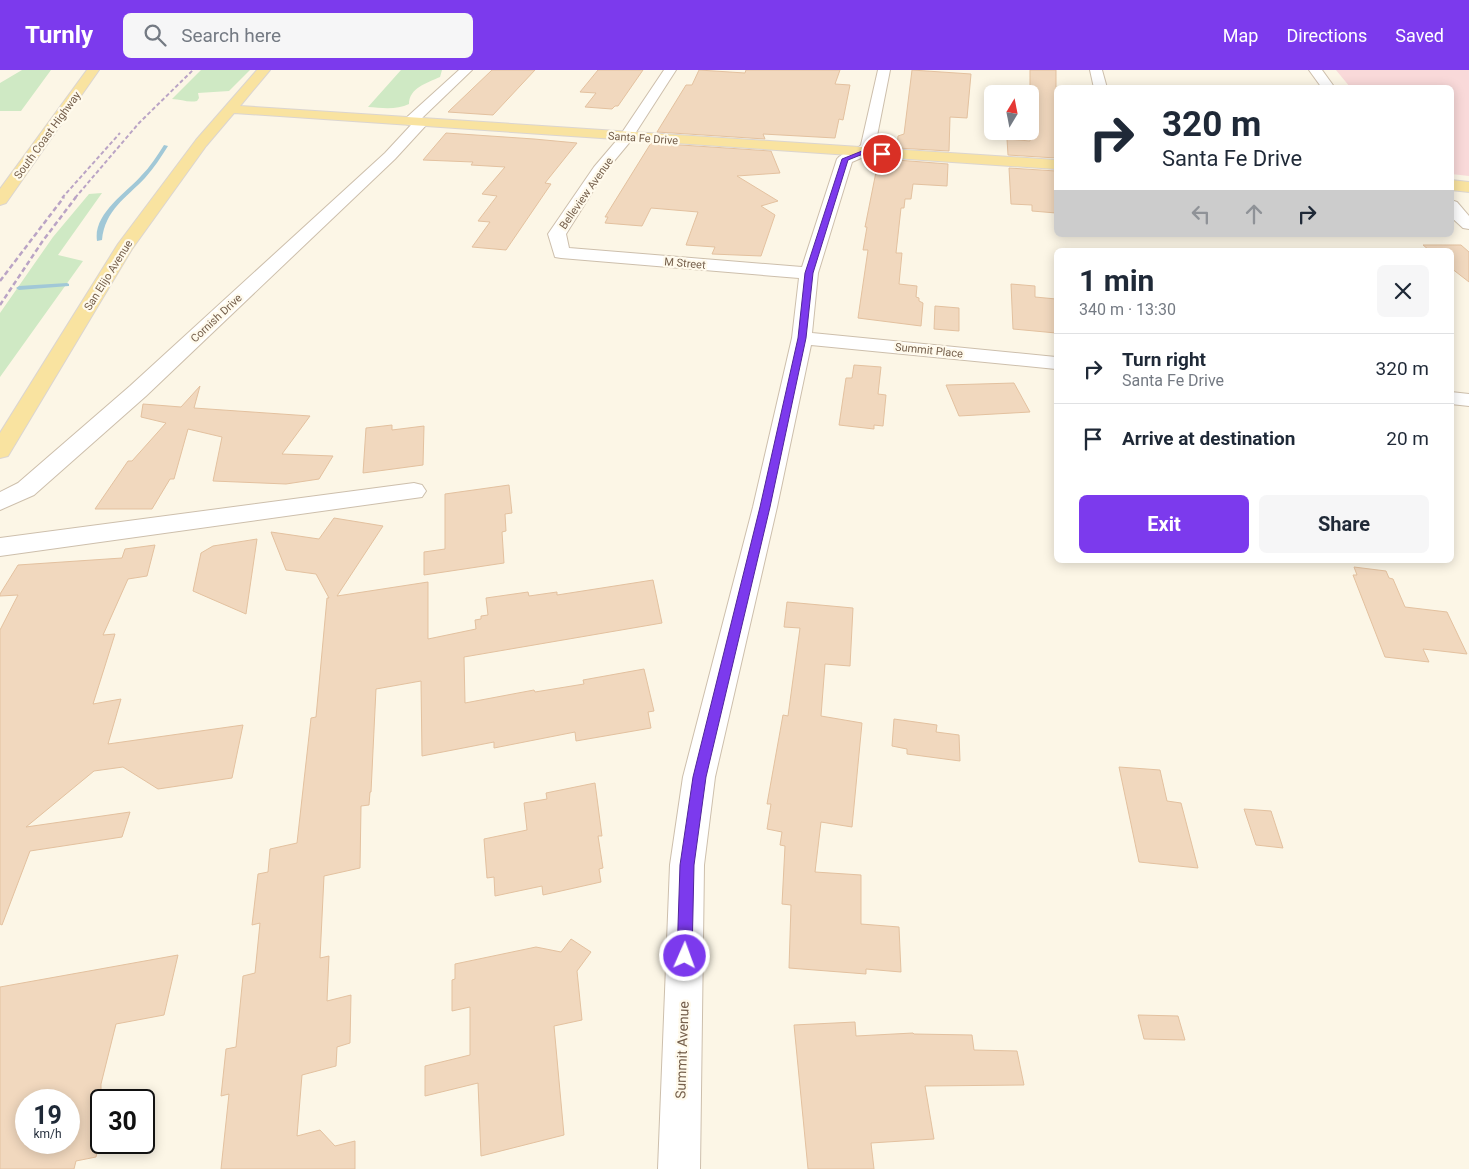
<!DOCTYPE html>
<html lang="en">
<head>
<meta charset="utf-8">
<style>
  body { margin:0; font-family:Roboto,sans-serif; background:#f6f6f7; color:#1f2937; height:100vh; display:flex; flex-direction:column; font-size:19px; white-space:nowrap }
  * { box-sizing:border-box; margin:0 }
  p { font-size:16px; color:#747a83 }
  .icon { flex:none; width:28px; height:28px; fill:none; stroke:currentColor; stroke-width:2; stroke-linecap:round; stroke-linejoin:round }
  .map { position:relative; flex:1; overflow:hidden }
  .side { position:absolute; left:1054px; top:178px; width:400px; height:315px; display:flex; flex-direction:column; background:#fff; border-radius:8px; box-shadow:0 2px 12px #0003 }
  .side>* { flex:none }
  .hud { position:absolute; left:1054px; top:15px; width:400px; height:152px; border-radius:8px; box-shadow:0 2px 12px #0003; background:#fff; color:#1f2937; overflow:hidden }
  .needle { width:32px; rotate:10deg }
  .controls { position:absolute; left:984px; top:15px; display:grid; gap:10px }
  .controls a { display:grid; place-items:center; width:55px; height:55px; border-radius:8px; background:#fff; box-shadow:0 2px 12px #0003; font-size:25px }
  .speed { position:absolute; left:15px; top:1019px; display:flex; gap:10px; font-size:25px; font-weight:700; text-align:center }
  .speed>* { display:grid; place-content:center; width:65px; height:65px; border-radius:50%; background:#fff; box-shadow:0 2px 12px #0003; line-height:1 }
  .speed small { font-size:12px; font-weight:400 }
  .speed .limit { border:2px solid #111; border-radius:8px; background:#fff; color:#111 }
  .pin { position:absolute; display:grid; place-items:center; width:42px; height:42px; color:#fff; margin:-21px; border:2px solid #fff; border-radius:50%; box-shadow:0 1px 5px #0007 }
  .me { position:absolute; width:55px; margin:-28px; rotate:2deg; stroke-linejoin:round; filter:drop-shadow(0 0 4px #0008) }
  .turn { display:flex; align-items:center; gap:18px; height:105px; padding:0 25px; font-size:22px }
  .turn .icon { width:65px; height:65px; stroke-width:2.5 }
  .turn b { display:block; font-size:35px; line-height:42px }
  .lanes { display:flex; align-items:center; height:48px; padding:0 25px; background:#0003; justify-content:center; gap:25px; direction:ltr }
  .lanes .off { opacity:.35 }
  .round { display:grid; place-items:center; flex:none; width:52px; height:52px; border-radius:8px; background:#f6f6f7 }
  .summary { display:flex; align-items:center; justify-content:space-between; height:85px; padding:0 25px }
  h1 { font-size:30px; font-weight:700; line-height:38px }
  .primary-button { display:flex; gap:10px; margin-top:auto; padding:10px 25px }
  .primary-button a { flex:1; height:58px; border-radius:8px; background:#7c3aed; color:#fff; font-size:20px; font-weight:700; line-height:58px; text-align:center }
  .primary-button a+a { background:#f6f6f7; color:#1f2937 }
  ul { padding:0; list-style:none }
  li { display:flex; align-items:center; gap:15px; height:70px; padding:0 25px; border-top:1px solid #e0e1e3 }
  li div { flex:1 }
  li b { display:block; font-size:19px }
  li em { font-style:normal }
  header { display:flex; align-items:center; gap:30px; box-sizing:border-box; height:70px; padding:0 25px; background:#7c3aed; color:#fff }
  header strong { font-size:24px }
  nav { display:flex; gap:28px; margin-inline-start:auto; font-size:18px }
  .search { width:350px; height:45px; background:#f6f6f7; display:flex; align-items:center; gap:12px; box-sizing:border-box; padding:0 18px; border-radius:8px; color:#747a83; font-size:19px }
  .map>svg:first-child { display:block }
</style>
</head>
<body>
<header>
<strong>Turnly</strong>
<div class="search"><svg class="icon" aria-label="search" viewBox="0 0 24 24"><circle cx="10" cy="10" r="6"/><path d="M15 15l6 6"/></svg>Search here</div>
<nav><a>Map</a><a>Directions</a><a>Saved</a></nav>
</header>
<div class="map">
<svg width="1469" height="1099" viewBox="0 0 1469 1099">
  <rect width="100%" height="100%" fill="#fcf6e6"/>
  <path fill="#f9d9d9" d="M 1336,0 L 1469,0 L 1469,106 L 1451,104 L 1451,18 L 1350,17 Z"/>
  <path fill="#cfe9c4" d="M 22,0 L 51,0 L 21,41 L 0,41 L 0,13 Z
    M 201,0 L 250,0 L 229,21 L 198,23 L 199,28 L 197,31 C 188,33 181,29 172,29 Z
    M 401,0 L 442,0 L 440,7 C 427,13 409,18 409,34 C 397,40 382,38 368,37 Z
    M 102,123 L 58,185 L 83,191 L 0,307 L 0,243 L 53,167 L 89,124 Z"/>
  <g fill="none" stroke-linecap="round" stroke-linejoin="round">
    <path fill="#a1c8d7" fill-rule="evenodd" d="M 164,75 L 168,76 C 161,87 154,98 145,108 C 126,128 105,140 102,170 L 97,171 C 93,144 125,124 141,106 C 150,97 157,86 164,75 Z
      M 67,213 L 69,214 L 69,216 L 19,220 L 16,218 L 19,216 Z"/>
  </g>
  <path fill="#f1d8be" stroke="#e3c19f" fill-rule="evenodd" d="M 492,0 L 535,0 L 493,45 L 448,42 Z
    M 598,0 L 643,0 L 618,36 L 615,36 L 612,39 L 585,37 L 596,23 L 580,22 Z
    M 699,0 L 745,3 L 746,0 L 840,0 L 835,14 L 850,15 L 843,50 L 839,49 L 835,68 L 763,64 L 765,69 L 657,62 L 686,15 L 692,15 Z
    M 912,0 L 971,4 L 967,48 L 950,47 L 949,81 L 897,78 L 898,66 L 904,64 Z
    M 1030,0 L 1056,0 L 1056,88 L 1008,85 L 1007,69 L 1030,71 Z
    M 446,63 L 534,69 L 577,73 L 545,113 L 551,114 L 506,180 L 472,177 L 490,152 L 478,151 L 497,126 L 482,124 L 505,97 L 471,95 L 473,92 L 423,90 Z
    M 651,73 L 771,81 L 780,103 L 737,106 L 778,131 L 761,136 L 775,145 L 761,186 L 712,184 L 715,177 L 686,175 L 698,142 L 651,138 L 642,156 L 605,153 L 608,147 L 605,147 Z
    M 897,90 L 948,94 L 947,116 L 913,114 L 911,129 L 905,129 L 904,138 L 901,138 L 896,183 L 902,183 L 899,214 L 917,216 L 916,227 L 919,228 L 919,231 L 923,233 L 921,256 L 858,248 L 868,180 L 863,180 L 867,157 L 865,157 L 876,102 L 880,102 L 881,97 L 897,98 Z
    M 1009,98 L 1056,101 L 1056,143 L 1032,141 L 1032,135 L 1011,134 Z
    M 1423,175 L 1461,175 L 1469,182 L 1469,212 L 1451,198 L 1451,180 L 1429,180 Z
    M 1011,214 L 1035,216 L 1035,227 L 1056,229 L 1056,263 L 1013,259 Z
    M 935,236 L 959,238 L 959,261 L 934,259 Z
    M 854,295 L 881,297 L 878,324 L 886,325 L 883,356 L 874,355 L 874,359 L 839,355 L 846,308 L 852,308 Z
    M 1014,313 L 1030,342 L 959,346 L 946,315 Z
    M 200,316 L 194,338 L 310,346 L 282,384 L 333,386 L 319,409 L 286,414 L 213,411 L 222,367 L 188,359 L 174,409 L 170,409 L 152,439 L 95,439 L 128,391 L 132,391 L 166,353 L 141,347 L 143,334 L 181,337 Z
    M 392,355 L 392,360 L 424,356 L 423,395 L 363,403 L 366,358 Z
    M 509,415 L 512,443 L 505,444 L 506,461 L 502,462 L 504,493 L 424,505 L 424,482 L 445,479 L 445,424 Z
    M 334,448 L 383,456 L 337,526 L 428,512 L 428,569 L 476,559 L 475,550 L 481,549 L 481,546 L 488,545 L 486,528 L 528,522 L 529,526 L 557,522 L 557,525 L 653,510 L 662,553 L 464,587 L 465,633 L 534,620 L 535,622 L 584,614 L 583,610 L 644,599 L 654,641 L 648,642 L 651,658 L 576,671 L 575,662 L 494,678 L 494,672 L 422,686 L 421,611 L 376,619 L 371,722 L 370,722 L 369,735 L 361,736 L 360,798 L 324,806 L 320,888 L 329,886 L 327,931 L 351,925 L 350,973 L 337,977 L 336,996 L 302,1005 L 297,1066 L 320,1060 L 335,1076 L 355,1071 L 355,1099 L 221,1099 L 229,1024 L 221,1026 L 226,979 L 236,977 L 243,906 L 255,903 L 260,853 L 252,855 L 258,804 L 268,802 L 270,779 L 297,773 L 311,648 L 316,647 L 327,528 L 329,528 L 316,504 L 286,500 L 271,462 L 319,469 Z
    M 257,469 L 246,544 L 193,521 L 201,483 L 213,476 Z
    M 155,475 L 147,506 L 128,509 L 103,565 L 115,564 L 93,634 L 121,629 L 108,674 L 243,655 L 232,708 L 158,719 L 123,697 L 94,701 L 26,757 L 130,742 L 122,767 L 30,781 L 2,855 L 0,854 L 0,560 L 18,525 L 0,526 L 0,524 L 18,495 L 122,488 L 125,479 Z
    M 1354,497 L 1386,501 L 1389,508 L 1393,509 L 1405,537 L 1447,542 L 1467,584 L 1423,579 L 1429,592 L 1385,587 L 1353,505 L 1357,505 Z
    M 787,532 L 853,538 L 850,596 L 825,594 L 821,646 L 862,653 L 852,757 L 821,752 L 815,802 L 861,805 L 861,854 L 899,857 L 901,902 L 866,899 L 866,904 L 789,898 L 791,835 L 782,834 L 785,776 L 780,775 L 782,762 L 767,759 L 771,734 L 767,734 L 783,645 L 788,646 L 800,558 L 784,557 Z
    M 894,649 L 937,655 L 936,662 L 959,665 L 960,691 L 907,684 L 907,679 L 892,676 Z
    M 1119,697 L 1160,700 L 1167,731 L 1181,733 L 1198,798 L 1139,792 Z
    M 595,713 L 602,766 L 598,766 L 603,798 L 599,799 L 601,812 L 543,825 L 542,816 L 495,826 L 494,807 L 487,808 L 484,769 L 527,760 L 524,733 L 547,729 L 546,723 Z
    M 1244,739 L 1271,741 L 1283,778 L 1256,775 Z
    M 571,869 L 591,882 L 577,901 L 582,950 L 554,956 L 564,1065 L 481,1086 L 478,1013 L 425,1026 L 425,996 L 470,985 L 470,937 L 452,941 L 452,910 L 455,909 L 455,894 L 536,877 L 561,882 Z
    M 178,885 L 164,945 L 116,954 L 101,1014 L 101,1065 L 96,1087 L 76,1091 L 74,1099 L 0,1099 L 0,917 ZM 26,1030 L 69,1030 L 69,1072 L 26,1072 Z
    M 1138,945 L 1178,946 L 1185,970 L 1144,969 Z
    M 855,952 L 856,966 L 913,963 L 914,964 L 972,965 L 974,980 L 1017,981 L 1024,1015 L 925,1016 L 934,1069 L 871,1073 L 874,1099 L 808,1099 L 794,955 Z"/>
  <g fill="none" stroke-linecap="round" stroke-linejoin="round">
    <defs>
      <path id="minor" d="M 459,0 L 472,0 L 422,48 L 429,52 L 395,89 L 146,326 L 34,425 L 0,440 L 0,422 L 18,413 L 130,316 L 385,83 L 411,55 L 406,54 L 404,51 L 406,48 Z
        M 664,0 L 676,0 L 629,73 L 605,102 L 566,164 L 569,178 L 802,197 L 837,89 C 843,81 855,83 861,75 L 878,0 L 890,0 L 875,76 L 868,85 L 852,92 L 818,203 L 812,263 L 1056,287 L 1056,299 L 811,275 L 777,437 L 715,707 L 704,795 L 700,1099 L 658,1099 L 670,795 L 683,707 L 753,437 L 792,268 L 799,208 L 561,188 L 555,187 L 548,164 L 594,97 L 617,70 Z
        M 1090,0 L 1102,0 L 1107,18 L 1094,18 Z
        M 1309,0 L 1322,0 L 1335,18 L 1322,18 Z
        M 1451,130 L 1457,132 L 1469,146 L 1469,159 L 1463,158 L 1451,147 Z
        M 1451,322 L 1469,324 L 1469,336 L 1451,334 Z
        M 414,413 L 422,415 L 426,421 L 422,427 L 0,486 L 0,468 Z"/>
      <path id="major" d="M 87,0 L 99,0 L 6,133 L 0,135 L 0,119 Z
        M 257,0 L 270,0 L 240,36 L 1056,90 L 1056,99 L 234,43 L 206,76 L 132,179 L 11,381 L 8,386 L 0,388 L 0,363 L 118,174 L 196,70 Z
        M 1451,110 L 1469,112 L 1469,122 L 1451,120 Z"/>
    </defs>
    <use href="#minor" stroke="#cdbfac" stroke-width="2"/>
    <use href="#major" stroke="#dbd5d0" stroke-width="2"/>
    <use href="#minor" fill="#fff" fill-rule="evenodd"/>
    <use href="#major" fill="#f9e3a0" fill-rule="evenodd"/>
    <path stroke="#baa4c5" stroke-width="2" stroke-dasharray="4 2.5" stroke-linecap="butt" d="M 62,128 L 120,63
      M 75,128 L 139,53 L 193,0"/>
    <path stroke="#baa4c5" stroke-width="2.5" stroke-dasharray="5 3" stroke-linecap="butt" d="M 0,211 L 64,127
      M 0,235 L 42,172 L 76,127"/>
  </g>
  <path fill="#7c3aed" stroke="#51269a" d="M 862,81 L 885,84 L 882,85 L 863,84 L 848,90 L 813,203 L 806,268 L 770,437 L 706,707 L 694,795 L 692,886 L 690,892 L 685,894 L 679,892 L 677,886 L 680,795 L 693,707 L 760,437 L 798,268 L 805,203 L 842,89 Z"/>
  <g text-anchor="middle" stroke-width="4.5" stroke-linejoin="round" paint-order="stroke">
    <g font-size="11" fill="#755f4b" stroke="#fffaec">
      <text transform="translate(47 65) rotate(-54)" y="4">South Coast Highway</text>
      <text transform="translate(643 68) rotate(4)" y="4">Santa Fe Drive</text>
      <text transform="translate(586 123) rotate(-55)" y="4">Belleview Avenue</text>
      <text transform="translate(685 193) rotate(5)" y="4">M Street</text>
      <text transform="translate(108 205) rotate(-58)" y="4">San Elijo Avenue</text>
      <text transform="translate(216 248) rotate(-43)" y="4">Cornish Drive</text>
      <text transform="translate(929 280) rotate(6)" y="4">Summit Place</text>
    </g>
    <g font-size="14" fill="#755f4b" stroke="#fffaec">
      <text transform="translate(682 980) rotate(-88)" y="5">Summit Avenue</text>
    </g>
  </g>
</svg>
<div class="controls">
<a><svg class="needle" viewBox="-14 -14 28 28"><path d="M0-13l5 13h-10z" fill="#e53935"/><path d="M0 13l5-13h-10z" fill="#747a83"/></svg></a>
</div>
<div class="speed"><div>19<small>km/h</small></div><div class="limit">30</div></div>
<div class="pin" style="left:882px;top:84px;background:#d93025"><svg class="icon" aria-label="arrive" viewBox="0 0 24 24"><path d="M6 21V4h12l-3 4 3 4H6"/></svg></div>
<svg class="me" style="left:685px;top:886px" viewBox="-20 -20 40 40"><circle r="17" fill="#7c3aed" stroke="#fff" stroke-width="3"/><path d="M0-11L8 9 0 5-8 9z" fill="#fff"/></svg>
<div class="hud">
<div class="turn"><svg class="icon" aria-label="right" viewBox="0 0 24 24"><path d="M7 20v-9h11M14 6l5 5-5 5"/></svg><div><b>320 m</b>Santa Fe Drive</div></div>
<div class="lanes"><svg class="icon off" aria-label="left" viewBox="0 0 24 24"><path d="M17 20v-9H6M10 6l-5 5 5 5"/></svg><svg class="icon off" aria-label="ahead" viewBox="0 0 24 24"><path d="M12 20V5M6 11l6-6 6 6"/></svg><svg class="icon" aria-label="right" viewBox="0 0 24 24"><path d="M7 20v-9h11M14 6l5 5-5 5"/></svg></div>
</div>
<section class="side">
<div class="summary"><div><h1>1 min</h1><p>340 m · 13:30</p></div><a class="round"><svg class="icon" aria-label="close" viewBox="0 0 24 24"><path d="M6 6l12 12M18 6L6 18"/></svg></a></div>
<ul>
<li><svg class="icon" aria-label="right" viewBox="0 0 24 24"><path d="M7 20v-9h11M14 6l5 5-5 5"/></svg><div><b>Turn right</b><p>Santa Fe Drive</p></div><em>320 m</em></li>
<li><svg class="icon" aria-label="arrive" viewBox="0 0 24 24"><path d="M6 21V4h12l-3 4 3 4H6"/></svg><div><b>Arrive at destination</b></div><em>20 m</em></li>
</ul>
<div class="primary-button"><a>Exit</a><a>Share</a></div>
</section>
</div>
</body>
</html>
